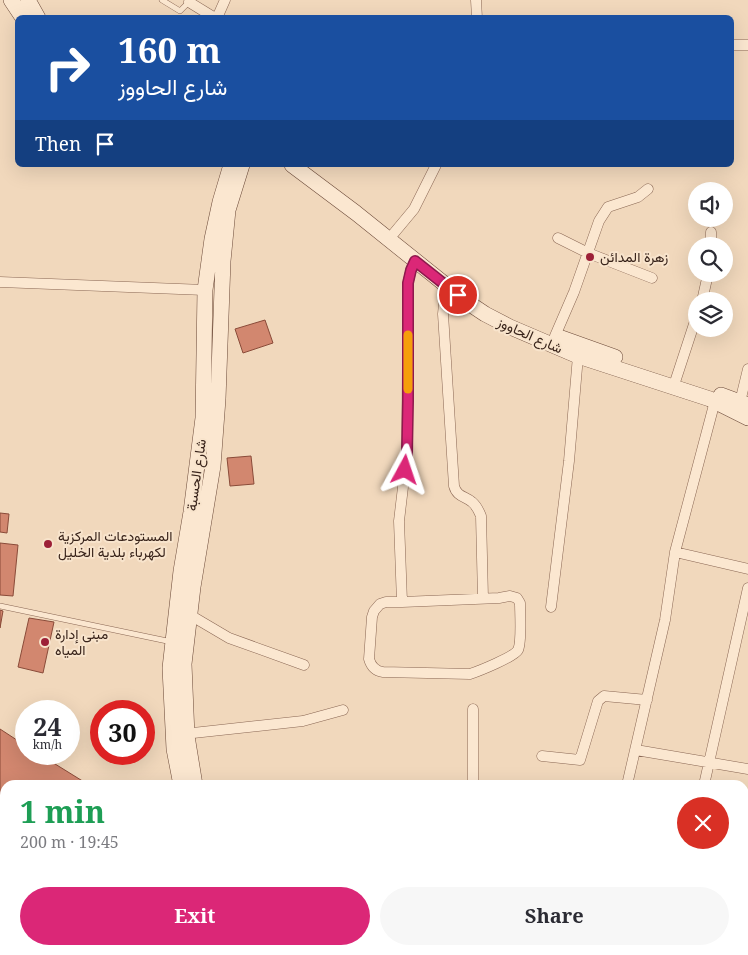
<!DOCTYPE html>
<html lang="en">
<head>
<meta charset="utf-8">
<style>
  body { margin:0; font-family:"Noto Serif",Vazirmatn,serif; background:#f7f7f7; color:#2b2b33; height:100vh; display:flex; flex-direction:column; font-size:19px; white-space:nowrap }
  * { box-sizing:border-box; margin:0 }
  p { font-size:16px; color:#7c7c81 }
  .icon { flex:none; width:28px; height:28px; fill:none; stroke:currentColor; stroke-width:2; stroke-linecap:round; stroke-linejoin:round }
  .map { position:relative; flex:1; overflow:hidden }
  .side { position:absolute; left:0px; top:780px; width:749px; height:175px; display:flex; flex-direction:column; background:#fff; border-radius:15px 15px 0 0; box-shadow:0 5px 20px #0002 }
  .side>* { flex:none }
  .banner { position:absolute; left:15px; top:15px; width:719px; height:152px; border-radius:8px; box-shadow:0 5px 20px #0002; background:#1a4fa0; color:#fff; overflow:hidden }
  .fabs { position:absolute; left:688px; top:182px; display:grid; gap:10px }
  .fabs a { display:grid; place-items:center; width:45px; height:45px; border-radius:50%; background:#fff; box-shadow:0 5px 20px #0002; font-size:25px }
  .speed { position:absolute; left:15px; top:700px; display:flex; gap:10px; font-size:25px; font-weight:700; text-align:center }
  .speed>* { display:grid; place-content:center; width:65px; height:65px; border-radius:50%; background:#fff; box-shadow:0 5px 20px #0002; line-height:1 }
  .speed small { font-size:12px; font-weight:400 }
  .speed .limit { border:8px solid #d22; background:#fff; color:#111 }
  .pin { position:absolute; display:grid; place-items:center; width:42px; height:42px; color:#fff; margin:-21px; border:2px solid #fff; border-radius:50%; box-shadow:0 1px 5px #0007 }
  .me { position:absolute; width:55px; margin:-28px; rotate:5deg; stroke-linejoin:round; filter:drop-shadow(0 0 4px #0008) }
  .turn { display:flex; align-items:center; gap:18px; height:105px; padding:0 20px; font-size:22px }
  .turn .icon { width:65px; height:65px; stroke-width:2.5 }
  .turn b { display:block; font-size:35px; line-height:42px }
  .then { display:flex; align-items:center; height:48px; padding:0 20px; background:#0003; gap:10px; font-size:19px }
  .round { display:grid; place-items:center; flex:none; width:52px; height:52px; border-radius:26px; background:#f7f7f7 }
  .headline { display:flex; align-items:center; justify-content:space-between; height:85px; padding:0 20px }
  h1 { font-size:30px; font-weight:700; line-height:38px; color:#1e9e55 }
  .cta { display:flex; gap:10px; margin-top:auto; padding:10px 20px }
  .cta a { flex:1; height:58px; border-radius:30px; background:#db2777; color:#fff; font-size:20px; font-weight:700; line-height:58px; text-align:center }
  .cta a+a { background:#f7f7f7; color:#2b2b33 }
  .map>svg:first-child { display:block }
</style>
</head>
<body>
<div class="map">
<svg width="748" height="955" viewBox="0 0 748 955">
  <rect width="100%" height="100%" fill="#f1d8bc"/>
  <path fill="#d2876f" stroke="#8a4b39" d="M 265,320 L 273,343 L 243,353 L 235,329 Z
    M 251,456 L 254,484 L 230,486 L 227,458 Z
    M 0,513 L 9,514 L 7,533 L 0,532 Z
    M 0,543 L 18,545 L 13,596 L 0,595 Z
    M 0,610 L 3,611 L 0,628 Z
    M 29,618 L 54,622 L 43,673 L 18,667 Z
    M 0,729 L 26,746 L 26,754 L 39,754 L 89,785 L 5,785 L 5,816 L 0,813 Z"/>
  <g fill="none" stroke-linecap="round" stroke-linejoin="round">
    <defs>
      <path id="service" d="M 162,0 L 180,11 L 189,2
        M 0,606 L 172,642"/>
      <path id="minor" d="M 476,0 L 477,18
        M 189,2 L 215,18
        M 217,18 L 225,0
        M 731,45 L 748,45
        M 394,233 L 414,209 L 436,165
        M 558,238 L 588,253 L 652,278
        M 711,246 L 711,232
        M 0,282 L 205,290
        M 449,288 L 444,304 L 443,314 L 454,486 C 457,497 465,496 472,502 C 477,506 479,511 481,516 L 483,598
        M 702,301 L 708,274
        M 555,336 L 574,292 L 599,221 L 608,207 L 638,197 L 648,189
        M 676,379 L 696,318
        M 740,402 L 748,369
        M 675,552 L 748,569
        M 510,596 L 517,598 L 520,603 C 520,613 522,642 518,650 C 514,657 479,671 470,674 L 383,672 C 375,671 371,666 369,659 L 372,617 L 374,611 L 380,604 L 386,602 L 402,602 L 499,598 Z
        M 402,602 L 399,521 L 407,453 L 408,283 L 411,270 L 415,261
        M 551,607 L 569,461 L 578,356
        M 190,615 L 229,638 L 304,665
        M 186,732 L 193,733 L 303,721 L 343,710
        M 636,750 L 748,769
        M 542,756 L 580,760 L 598,701 L 604,696 L 647,700
        M 473,785 L 473,709
        M 627,785 L 665,620 L 675,552 L 715,401
        M 704,785 L 748,588
        M 0,946 L 5,944
        M 59,950 L 60,955
        M 397,950 L 418,955
        M 489,950 L 489,955
        M 592,955 L 593,950
        M 670,955 L 671,950"/>
      <path id="secondary" d="M 11,0 L 23,18
        M 28,0 L 38,18
        M 292,165 L 356,213 L 467,302 L 485,314 L 510,327 L 578,356 L 710,399 L 748,418
        M 559,337 L 615,357
        M 721,395 L 748,405
        M 181,785 L 174,749 L 170,668 L 181,571 L 191,512 L 203,418 L 205,290 L 212,239 L 220,202 L 231,165
        M 195,785 L 187,736 L 184,664 L 193,587 L 213,466 L 218,399 L 223,261 L 228,210 L 242,165
        M 218,950 L 220,955
        M 234,950 L 237,955"/>
    </defs>
    <use href="#service" stroke="#8a6754" stroke-width="6"/>
    <use href="#minor" stroke="#8a6754" stroke-width="11"/>
    <use href="#secondary" stroke="#6b4938" stroke-width="16"/>
    <use href="#service" stroke="#fbe7d0" stroke-width="5"/>
    <use href="#minor" stroke="#fbe7d0" stroke-width="10"/>
    <use href="#secondary" stroke="#fbe7d0" stroke-width="15"/>
  </g>
  <g fill="none" stroke-linecap="round" stroke-linejoin="round">
    <defs>
      <path id="route" d="M 405,470 L 407,453 L 408,401 L 408,283 L 411,270 L 415,261 L 458,295"/>
    </defs>
    <use href="#route" stroke="#8e194d" stroke-width="12"/>
    <use href="#route" stroke="#db2777" stroke-width="9"/>
    <path stroke="#f59e0b" stroke-width="9" d="M 408,335 L 408,389"/>
  </g>
  <g fill="#9d2037" stroke="#f8e4cc" stroke-width="2">
    <circle cx="590" cy="257" r="5"/>
    <circle cx="48" cy="544" r="5"/>
    <circle cx="45" cy="642" r="5"/>
  </g>
  <g text-anchor="middle" stroke-width="4" stroke-linejoin="round" paint-order="stroke">
    <g font-size="14" fill="#38231a" stroke="#f8e4cc" text-anchor="start">
      <text x="600" y="262">زهرة المدائن</text>
      <text x="58" y="541">المستودعات المركزية<tspan x="58" dy="16">لكهرباء بلدية الخليل</tspan></text>
      <text x="55" y="639">مبنى إدارة<tspan x="55" dy="16">المياه</tspan></text>
    </g>
    <g font-size="14" fill="#38231a" stroke="#f8e4cc">
      <text transform="translate(530 335) rotate(24)" y="5">شارع الحاووز</text>
      <text transform="translate(196 475) rotate(-82)" y="5">شارع الحسبة</text>
    </g>
  </g>
</svg>
<div class="fabs">
<a><svg class="icon" aria-label="sound" viewBox="0 0 24 24"><path d="M4 9h4l5-4v14l-5-4H4zM17 9q2 3 0 6"/></svg></a>
<a><svg class="icon" aria-label="search" viewBox="0 0 24 24"><circle cx="10" cy="10" r="6"/><path d="M15 15l6 6"/></svg></a>
<a><svg class="icon" aria-label="layers" viewBox="0 0 24 24"><path d="M12 4l9 5-9 5-9-5zM3 14l9 5 9-5"/></svg></a>
</div>
<div class="speed"><div>24<small>km/h</small></div><div class="limit">30</div></div>
<div class="pin" style="left:458px;top:295px;background:#d93025"><svg class="icon" aria-label="arrive" viewBox="0 0 24 24"><path d="M6 21V4h12l-3 4 3 4H6"/></svg></div>
<svg class="me" style="left:405px;top:470px" viewBox="-20 -20 40 40"><path d="M0-17L14 15 0 8-14 15z" fill="#db2777" stroke="#fff" stroke-width="4"/></svg>
<div class="banner">
<div class="turn"><svg class="icon" aria-label="right" viewBox="0 0 24 24"><path d="M7 20v-9h11M14 6l5 5-5 5"/></svg><div><b>160 m</b>شارع الحاووز</div></div>
<div class="then">Then<svg class="icon" aria-label="arrive" viewBox="0 0 24 24"><path d="M6 21V4h12l-3 4 3 4H6"/></svg></div>
</div>
<section class="side">
<div class="headline"><div><h1>1 min</h1><p>200 m · 19:45</p></div><a class="round" style="background:#d93025;color:#fff"><svg class="icon" aria-label="close" viewBox="0 0 24 24"><path d="M6 6l12 12M18 6L6 18"/></svg></a></div>
<div class="cta"><a>Exit</a><a>Share</a></div>
</section>
</div>
</body>
</html>
